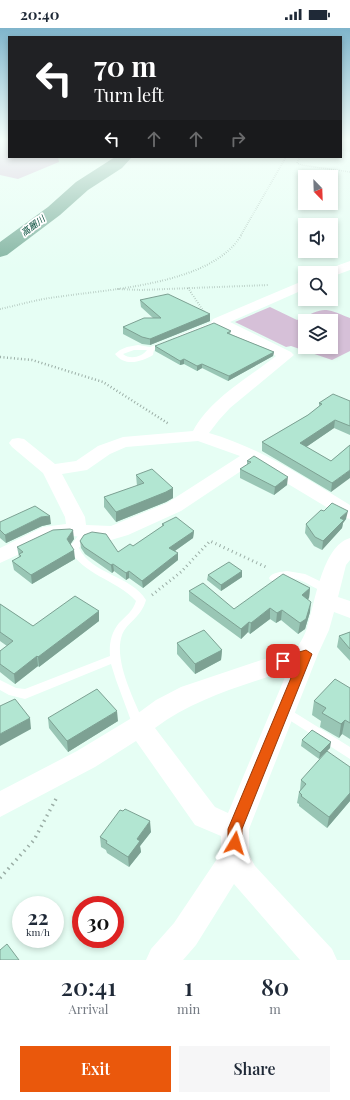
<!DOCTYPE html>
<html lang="en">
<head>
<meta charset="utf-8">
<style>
  body { margin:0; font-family:"Playfair Display","Noto Sans JP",serif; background:#f6f6f7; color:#1f2937; height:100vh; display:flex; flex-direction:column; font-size:15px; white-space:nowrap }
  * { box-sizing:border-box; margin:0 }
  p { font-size:13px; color:#747a83 }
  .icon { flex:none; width:22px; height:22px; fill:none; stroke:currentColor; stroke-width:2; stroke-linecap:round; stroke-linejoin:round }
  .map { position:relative; height:932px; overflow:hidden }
  .panel { display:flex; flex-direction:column; background:#fff; flex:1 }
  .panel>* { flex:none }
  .hud { position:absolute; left:8px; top:8px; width:334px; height:122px; border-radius:0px; box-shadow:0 2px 6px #0003; background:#202124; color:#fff; overflow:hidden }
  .needle { width:26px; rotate:157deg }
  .controls { position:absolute; left:298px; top:142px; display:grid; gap:8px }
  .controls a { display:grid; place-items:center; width:40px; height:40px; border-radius:0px; background:#fff; box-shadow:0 2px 6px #0003; font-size:20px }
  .speed { position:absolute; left:12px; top:868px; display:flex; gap:8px; font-size:20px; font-weight:700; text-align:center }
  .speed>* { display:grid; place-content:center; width:52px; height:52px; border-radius:50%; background:#fff; box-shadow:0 2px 6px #0003; line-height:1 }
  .speed small { font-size:10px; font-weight:400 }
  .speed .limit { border:6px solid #d22; background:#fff; color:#111 }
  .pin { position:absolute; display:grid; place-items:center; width:34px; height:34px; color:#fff; margin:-17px; border-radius:8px; box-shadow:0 2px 6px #0006 }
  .me { position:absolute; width:44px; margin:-22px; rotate:7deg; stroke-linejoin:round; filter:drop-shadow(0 0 3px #0008) }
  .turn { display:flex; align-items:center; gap:14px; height:84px; padding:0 20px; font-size:18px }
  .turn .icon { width:52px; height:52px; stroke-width:2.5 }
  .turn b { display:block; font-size:28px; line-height:34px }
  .lanes { display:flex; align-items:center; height:38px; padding:0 20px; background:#0003; justify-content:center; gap:20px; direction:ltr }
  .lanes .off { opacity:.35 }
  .eta { display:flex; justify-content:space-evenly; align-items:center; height:68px; text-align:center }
  .eta b { font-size:24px; font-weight:600; line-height:28px }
  .button { display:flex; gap:8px; margin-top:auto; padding:8px 20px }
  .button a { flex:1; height:46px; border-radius:0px; background:#ea580c; color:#fff; font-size:16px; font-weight:600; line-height:46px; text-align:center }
  .button a+a { background:#f6f6f7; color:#1f2937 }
  .status { display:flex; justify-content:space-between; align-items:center; height:28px; padding:0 20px; background:#fff; direction:ltr }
  .status svg { height:11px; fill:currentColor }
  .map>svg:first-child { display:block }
</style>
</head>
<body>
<div class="status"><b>20:40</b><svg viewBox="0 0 49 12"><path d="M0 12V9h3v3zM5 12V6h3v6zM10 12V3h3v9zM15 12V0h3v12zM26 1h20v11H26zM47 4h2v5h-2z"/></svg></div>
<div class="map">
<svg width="350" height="932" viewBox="0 0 350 932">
  <rect width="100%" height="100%" fill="#e6fef4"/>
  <path fill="#d6c0d8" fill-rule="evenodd" d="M 0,112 L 9,112 L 9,129 L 58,129 L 59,134 L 18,151 L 0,147 Z
    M 270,279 L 297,292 C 325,280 321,278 350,290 L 350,323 L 332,332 L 291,318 L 286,319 L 235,294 ZM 305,293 L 331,293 L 331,319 L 305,319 Z"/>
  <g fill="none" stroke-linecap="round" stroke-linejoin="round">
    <path fill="#81b3a0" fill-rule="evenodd" d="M 115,129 L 132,129 L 122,140 L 88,162 L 60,187 L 7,227 L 0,229 L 0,214 L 48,179 L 76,154 Z"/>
    <path stroke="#9baea6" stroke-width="1.5" stroke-dasharray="0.5 1.5" stroke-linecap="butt" d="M 341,122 L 350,123
      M 300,129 L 297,135 L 301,137 L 350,144
      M 241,207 L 286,129"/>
    <path stroke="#9baea6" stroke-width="2" stroke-dasharray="0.5 2" stroke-linecap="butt" d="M 188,260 L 204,284
      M 117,261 L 141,262 L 269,257
      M 0,281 C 19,277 38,271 57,269 C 109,261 213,257 242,206"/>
    <path stroke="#9baea6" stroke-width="2.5" stroke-dasharray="1 2.5" stroke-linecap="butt" d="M 0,329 L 32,332 L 103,354 L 169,396"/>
    <path stroke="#9baea6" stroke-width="3" stroke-dasharray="1 3.5" stroke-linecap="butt" d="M 152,567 L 181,544 L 210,513 L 268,540"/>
    <path stroke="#9baea6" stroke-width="3.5" stroke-dasharray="1.5 4.5" stroke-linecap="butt" d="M 0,850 L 34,812 L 57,769"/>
    <path fill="#fff" fill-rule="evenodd" d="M 218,292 L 220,293 L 220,295 L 180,310 L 178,311 L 175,309 Z
      M 167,313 L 171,315 L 169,316 L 154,322 L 153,327 C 141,334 125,339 115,326 L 120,322 L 127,319 L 138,317 L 150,319 ZM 134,322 L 147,322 C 142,329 130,332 123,326 Z
      M 86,500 L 91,503 L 79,520 C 92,547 131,547 146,572 C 141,590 127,594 122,607 C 113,633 135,673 145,698 L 143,701 L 139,703 L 135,701 L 133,698 L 116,652 L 111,636 L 25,671 L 9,667 L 0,662 L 0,652 L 16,660 L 25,661 L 110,628 C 109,616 111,605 119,595 C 126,588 133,583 136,573 C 116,551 82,547 69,520 L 83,501 Z
      M 287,543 L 305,546 L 332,559 L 333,562 L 332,565 L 328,566 C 317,562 307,554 296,551 C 285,548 278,555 270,552 L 269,550 C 272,544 281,544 287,543 Z
      M 284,678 L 350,719 L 350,731 L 280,686 L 278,683 L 280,680 Z"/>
    <path fill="#fff" fill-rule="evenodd" d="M 350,233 L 350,242 L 331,249 L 331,245 L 324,245 L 325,242 Z
      M 305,252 L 305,261 L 230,294 L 291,324 L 294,327 L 230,380 L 219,392 L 209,405 C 261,420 303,449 350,477 L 350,491 L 343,489 L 253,435 L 181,483 L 128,507 L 111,512 L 73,508 L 54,510 L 0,535 L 0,520 L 43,499 L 66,496 L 65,489 L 43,445 L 12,419 L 9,415 L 12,411 L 18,410 L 24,411 L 55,436 L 76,433 L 98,418 L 123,409 L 193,403 C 210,371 248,350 276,328 L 213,297 L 211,294 L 213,291 ZM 198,413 L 240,428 L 167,475 L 111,498 L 86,497 L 85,489 L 62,446 L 87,442 L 110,426 L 126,419 Z
      M 350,510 L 350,532 L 346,537 L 338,569 L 350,573 L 350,590 L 334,584 L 329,602 L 318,626 L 249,801 L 249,827 L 255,838 L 332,921 L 337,932 L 300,932 L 234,856 L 196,917 L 183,932 L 146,932 L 151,921 L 174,895 L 221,825 L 221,808 L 195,797 L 136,713 L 95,739 L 0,789 L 0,763 L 77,723 L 130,691 L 156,672 L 181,659 L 297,620 C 301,613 305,607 307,600 C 315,576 322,518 350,510 ZM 288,642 L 228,785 L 215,779 L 155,700 C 195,670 242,658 288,642 Z"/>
  </g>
  <path fill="#99c6b5" d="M 140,272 L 210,286 L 210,293 L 150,317 L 142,316 L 123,306 L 123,299 L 153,290 L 141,279 Z
    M 231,303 L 230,306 L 274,324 L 273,328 L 228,353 L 202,340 L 197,343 L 184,336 L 180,337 L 155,323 L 155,318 Z
    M 350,373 L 350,407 L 334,400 L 306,419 L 331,433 L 350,417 L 331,464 L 262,423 L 262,414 L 308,387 L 319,379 L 319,375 Z
    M 247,433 L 287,457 L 274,467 L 240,450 L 240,441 L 247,437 Z
    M 136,447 L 173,470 L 166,474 L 116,494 L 104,479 L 104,469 L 137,458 Z
    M 346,491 L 343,495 L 342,500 L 322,522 L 314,518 L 305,505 L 306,496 Z
    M 0,494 L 51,496 L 42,498 L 6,515 L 0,510 Z
    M 162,496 L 194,503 L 193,510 L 175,523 L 178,532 L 143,560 L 129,550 L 126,552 L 114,543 L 112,545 L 85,526 L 81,520 L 80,513 L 118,524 L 133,518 L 162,499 Z
    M 74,511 L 70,516 L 75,531 L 32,556 L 14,542 L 12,533 L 19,529 L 17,519 Z
    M 242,543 L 242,549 L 221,563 L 207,552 L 208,547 Z
    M 310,560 L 309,570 L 308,572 L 310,584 L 305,601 L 298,606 L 281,592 L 276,595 L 270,591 L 250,606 L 248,604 L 241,611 L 189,573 L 189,563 L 234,581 Z
    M 0,576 L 33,598 L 99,583 L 99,593 L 39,639 L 38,638 L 15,656 L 0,644 L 0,623 L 7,618 L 0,613 Z
    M 350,604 L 350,633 L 337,619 L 339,608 Z
    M 177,615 L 222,622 L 221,632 L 195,646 L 177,626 Z
    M 350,660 L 350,711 L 342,706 L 339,710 L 320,699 L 321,693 L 312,687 L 314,673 Z
    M 48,690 L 118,693 L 68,724 L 49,700 Z
    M 302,712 L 330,720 L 319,731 L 301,718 Z
    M 350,739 L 350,773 L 327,800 L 299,778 L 299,776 L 297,775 L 299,764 L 300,763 L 300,762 L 301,752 Z
    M 151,804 L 140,818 L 141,824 L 129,839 L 107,825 L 106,822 L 101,819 L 100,809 Z"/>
  <path fill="#7da193" d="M 210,286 L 210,293 L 150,317 L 150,311 Z
    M 274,324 L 273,328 L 228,353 L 229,348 Z
    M 184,331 L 184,336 L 180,337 L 180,333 Z
    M 202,336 L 202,340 L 197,343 L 197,338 Z
    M 335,392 L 334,400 L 299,424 L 300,415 Z
    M 350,442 L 350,450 L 331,464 L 332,455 Z
    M 288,449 L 287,457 L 274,467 L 275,459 Z
    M 173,460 L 173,470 L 166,474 L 116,494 L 116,484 Z
    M 348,483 L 346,491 L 343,495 L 342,500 L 322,522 L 323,513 L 340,490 Z
    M 50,488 L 51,496 L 42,498 L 6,515 L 5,507 L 41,489 Z
    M 73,502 L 74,511 L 68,520 L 67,511 Z
    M 194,503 L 193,510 L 169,527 L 169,520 Z
    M 74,522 L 75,531 L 32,556 L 31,547 Z
    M 178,525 L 178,532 L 143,560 L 142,553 Z
    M 113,536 L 114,543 L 112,545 L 111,537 Z
    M 129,543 L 129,550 L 126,552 L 126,545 Z
    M 242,543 L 242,549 L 221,563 L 221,557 Z
    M 310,560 L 309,570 L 300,577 L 302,567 Z
    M 311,574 L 310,584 L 305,601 L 298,606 L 300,595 Z
    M 270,580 L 270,591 L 250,606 L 251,595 Z
    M 282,582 L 281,592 L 276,595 L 277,585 Z
    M 99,583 L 99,593 L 39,639 L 38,629 Z
    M 249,594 L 248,604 L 241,611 L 241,601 Z
    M 222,622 L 221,632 L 195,646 L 195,636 Z
    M 37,628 L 38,638 L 15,656 L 14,646 Z
    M 117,683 L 118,693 L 68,724 L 67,713 Z
    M 30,690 L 31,701 L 0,718 L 0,706 Z
    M 345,692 L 342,706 L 339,710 L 341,696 Z
    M 331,714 L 330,720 L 319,731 L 320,725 Z
    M 350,765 L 350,773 L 327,800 L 329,789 Z
    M 150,793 L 151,804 L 140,818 L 141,824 L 129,839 L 128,829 L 137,811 Z"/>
  <path fill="#b2e6d2" stroke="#7da193" d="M 168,266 L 210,286 L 150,311 L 142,309 L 123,299 L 144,290 L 161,290 L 140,272 Z
    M 214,295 L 231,303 L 227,305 L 274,324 L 229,348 L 202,336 L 197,338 L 184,331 L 180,333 L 155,318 Z
    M 333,366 L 350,373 L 350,398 L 335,392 L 300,415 L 331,433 L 350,417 L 350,442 L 332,455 L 262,414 L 308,387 L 322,376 L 319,375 Z
    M 254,428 L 288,449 L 275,459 L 240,441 L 251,434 L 247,433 Z
    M 152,441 L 173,460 L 166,464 L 116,484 L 104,469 L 144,455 L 136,447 Z
    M 332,475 L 348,483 L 340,490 L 344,492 L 323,513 L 315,509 L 306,496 L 321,482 L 324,483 Z
    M 35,478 L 50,488 L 41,489 L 5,507 L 0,502 L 0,494 Z
    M 176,489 L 194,503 L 169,520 L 178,525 L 142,553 L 129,543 L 126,545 L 113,536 L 111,537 L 84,519 L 80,513 L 84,507 L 92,504 L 106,506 L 118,524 L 130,516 L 133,518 L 164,497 L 162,496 Z
    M 70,501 L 73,502 L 67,511 L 74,522 L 31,547 L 12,533 L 21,528 L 19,526 L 23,524 L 17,519 L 53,502 Z
    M 229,534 L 242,543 L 221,557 L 208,547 Z
    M 283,546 L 310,560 L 302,567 L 311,574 L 306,591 L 300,595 L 282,582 L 277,585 L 270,580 L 251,595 L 249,594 L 241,601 L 189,563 L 203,555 L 234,581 Z
    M 75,568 L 99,583 L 38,629 L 37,628 L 14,646 L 0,636 L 0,623 L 13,613 L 0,604 L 0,576 L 33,598 Z
    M 204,602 L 222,622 L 195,636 L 177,615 Z
    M 350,604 L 350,621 L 339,608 Z
    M 335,651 L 350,660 L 350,695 L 345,692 L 341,696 L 322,685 L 326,680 L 314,673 Z
    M 97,661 L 117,683 L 67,713 L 48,690 Z
    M 15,671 L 30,690 L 0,706 L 0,678 Z
    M 312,702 L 331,714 L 320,725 L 302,712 Z
    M 327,723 L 350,739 L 350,765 L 329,789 L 301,768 L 302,767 L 299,764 L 306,756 L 301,752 Z
    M 125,781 L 150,793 L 137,811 L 140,813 L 128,829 L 106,815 L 107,813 L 100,809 L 120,782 L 123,783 Z
    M 7,916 L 19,932 L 0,932 L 0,922 Z"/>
  <linearGradient id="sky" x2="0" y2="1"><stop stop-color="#7fb4cb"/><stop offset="0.46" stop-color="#f4fffa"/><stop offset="1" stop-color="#f4fffa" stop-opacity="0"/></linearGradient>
  <rect width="350" height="242" fill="url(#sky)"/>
  <path fill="#ea580c" stroke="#983908" d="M 306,622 L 312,626 L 242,801 L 242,815 L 240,819 L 235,821 L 230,819 L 228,815 L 228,801 L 298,633 L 283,637 L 279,636 L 277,633 L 279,630 Z"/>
  <g text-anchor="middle" stroke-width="3.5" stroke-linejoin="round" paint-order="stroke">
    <g font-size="9" font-style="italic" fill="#004836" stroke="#fff">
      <text transform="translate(33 198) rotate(-37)" y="3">高麗川</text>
    </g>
  </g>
</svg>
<div class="controls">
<a><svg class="needle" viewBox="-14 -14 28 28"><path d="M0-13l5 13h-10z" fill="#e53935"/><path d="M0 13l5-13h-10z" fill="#747a83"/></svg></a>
<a><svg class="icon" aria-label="sound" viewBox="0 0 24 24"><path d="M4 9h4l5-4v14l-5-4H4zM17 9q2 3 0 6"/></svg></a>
<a><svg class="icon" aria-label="search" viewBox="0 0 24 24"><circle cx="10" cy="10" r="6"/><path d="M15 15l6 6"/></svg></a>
<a><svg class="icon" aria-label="layers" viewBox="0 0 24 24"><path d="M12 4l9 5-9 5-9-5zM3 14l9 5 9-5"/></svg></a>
</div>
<div class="speed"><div>22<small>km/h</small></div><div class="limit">30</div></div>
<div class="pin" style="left:283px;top:633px;background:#d93025"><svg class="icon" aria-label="arrive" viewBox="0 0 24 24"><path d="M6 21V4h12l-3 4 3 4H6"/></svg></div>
<svg class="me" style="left:235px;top:815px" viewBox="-20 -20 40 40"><path d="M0-17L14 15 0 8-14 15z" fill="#ea580c" stroke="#fff" stroke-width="4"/></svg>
<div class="hud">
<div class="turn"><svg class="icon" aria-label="left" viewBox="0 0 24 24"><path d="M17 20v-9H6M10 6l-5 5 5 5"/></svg><div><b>70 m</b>Turn left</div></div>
<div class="lanes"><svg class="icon" aria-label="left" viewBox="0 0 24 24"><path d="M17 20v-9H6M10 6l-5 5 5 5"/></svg><svg class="icon off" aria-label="ahead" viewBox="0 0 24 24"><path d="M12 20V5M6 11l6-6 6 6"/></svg><svg class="icon off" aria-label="ahead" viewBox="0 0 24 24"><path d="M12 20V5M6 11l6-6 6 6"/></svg><svg class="icon off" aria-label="right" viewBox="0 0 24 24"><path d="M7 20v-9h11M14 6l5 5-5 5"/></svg></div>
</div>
</div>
<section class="panel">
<div class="eta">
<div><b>20:41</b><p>Arrival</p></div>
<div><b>1</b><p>min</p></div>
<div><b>80</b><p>m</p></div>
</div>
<div class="button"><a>Exit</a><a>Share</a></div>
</section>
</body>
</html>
